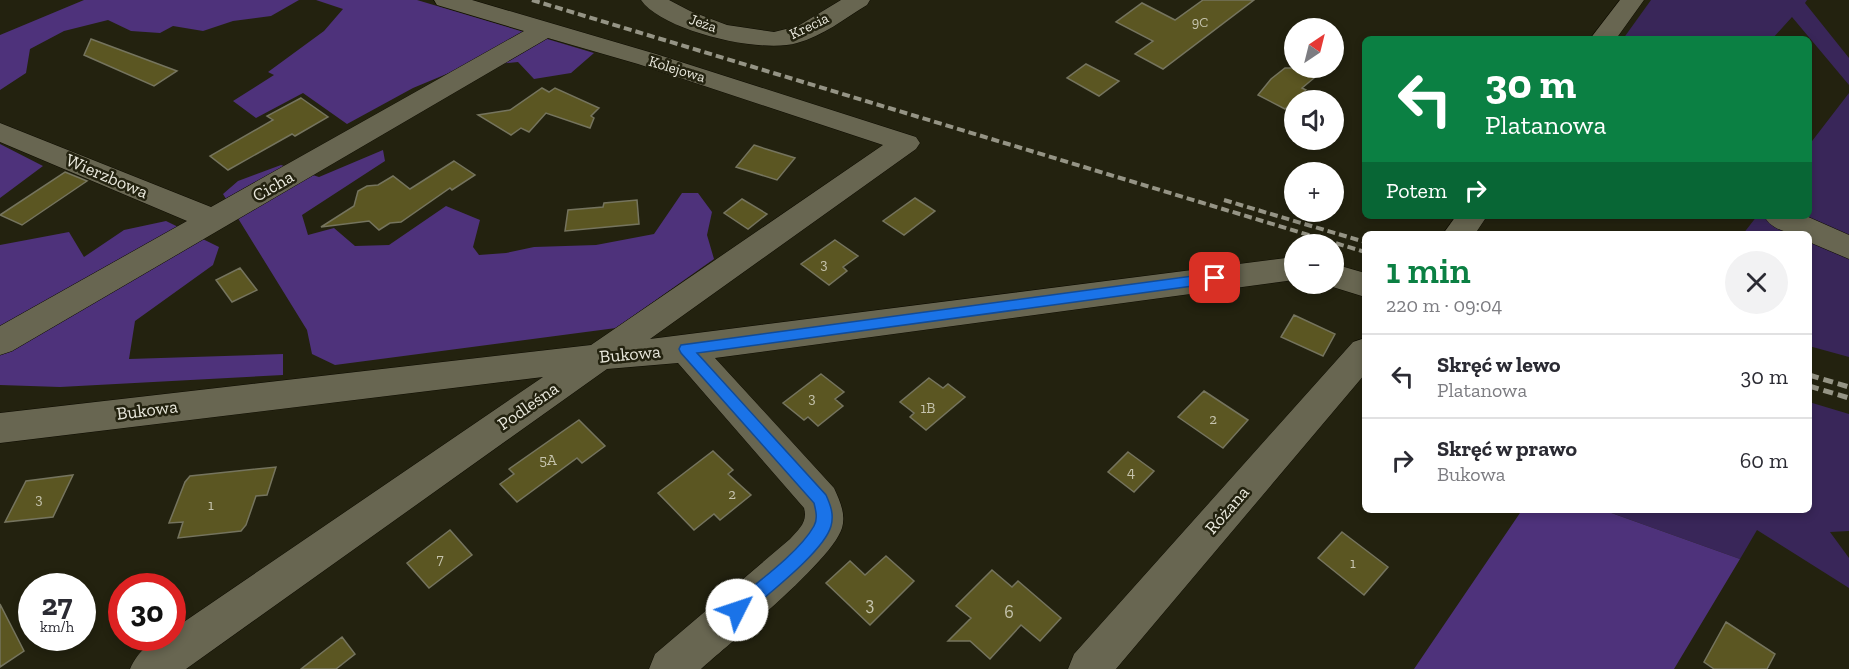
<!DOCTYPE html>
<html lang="pl">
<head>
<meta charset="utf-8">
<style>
  body { margin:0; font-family:"Zilla Slab",serif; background:#f2f2f3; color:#2b2b33; height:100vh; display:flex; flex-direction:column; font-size:22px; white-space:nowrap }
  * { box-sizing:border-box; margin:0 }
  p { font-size:20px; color:#7c7c81 }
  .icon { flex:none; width:33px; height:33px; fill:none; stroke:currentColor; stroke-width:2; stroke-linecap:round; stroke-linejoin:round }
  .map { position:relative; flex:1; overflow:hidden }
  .details { position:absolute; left:1362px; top:231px; width:450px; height:282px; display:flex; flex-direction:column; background:#fff; border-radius:9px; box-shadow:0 3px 9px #0003 }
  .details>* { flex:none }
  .guide { position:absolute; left:1362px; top:36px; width:450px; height:183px; border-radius:9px; box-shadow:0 3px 9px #0003; background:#0b8043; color:#fff; overflow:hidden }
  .needle { width:39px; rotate:35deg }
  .fabs { position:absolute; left:1284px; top:18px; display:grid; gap:12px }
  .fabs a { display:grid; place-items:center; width:60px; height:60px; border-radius:50%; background:#fff; box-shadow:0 3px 9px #0003; font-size:30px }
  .speed { position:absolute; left:18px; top:573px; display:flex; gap:12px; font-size:30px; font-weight:700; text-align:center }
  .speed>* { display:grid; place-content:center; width:78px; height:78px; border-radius:50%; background:#fff; box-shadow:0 3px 9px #0003; line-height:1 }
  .speed small { font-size:15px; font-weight:400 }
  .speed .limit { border:9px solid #d22; background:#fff; color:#111 }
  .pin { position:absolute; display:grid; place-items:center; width:51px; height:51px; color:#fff; margin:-26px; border-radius:12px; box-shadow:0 3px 9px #0006 }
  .me { position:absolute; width:66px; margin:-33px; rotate:49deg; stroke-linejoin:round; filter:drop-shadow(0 0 4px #0008) }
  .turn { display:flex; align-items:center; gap:21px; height:126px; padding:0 24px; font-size:27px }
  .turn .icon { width:78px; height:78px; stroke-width:2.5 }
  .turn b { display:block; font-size:42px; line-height:51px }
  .then { display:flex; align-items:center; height:57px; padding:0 24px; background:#0003; gap:12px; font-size:22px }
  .round { display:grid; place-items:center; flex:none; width:63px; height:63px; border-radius:32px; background:#f2f2f3 }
  .summary { display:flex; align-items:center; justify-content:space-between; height:102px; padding:0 24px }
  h1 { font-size:36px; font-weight:600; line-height:45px; color:#0b8043 }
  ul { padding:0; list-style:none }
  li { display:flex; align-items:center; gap:18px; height:84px; padding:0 24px; border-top:2px solid #e1e1e2 }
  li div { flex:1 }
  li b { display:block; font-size:22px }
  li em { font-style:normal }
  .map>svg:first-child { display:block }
</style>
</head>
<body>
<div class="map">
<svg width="1849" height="669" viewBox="0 0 1849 669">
  <rect width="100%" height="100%" fill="#23220f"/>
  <path fill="#392659" d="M 1651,0 L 1807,0 L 1805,3 L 1849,58 L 1849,85 L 1792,17 L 1772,39 L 1623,39 Z
    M 1849,93 L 1849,243 L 1793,216 L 1809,216 L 1809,145 Z
    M 1757,216 L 1765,216 L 1804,234 L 1743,234 Z
    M 1809,236 L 1849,255 L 1849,357 L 1809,346 Z
    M 1809,402 L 1849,414 L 1849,531 L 1830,532 L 1849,558 L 1849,588 L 1757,530 L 1740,559 L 1603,510 L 1809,510 Z"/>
  <path fill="#4e327b" d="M 84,0 L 299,0 L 271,16 L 233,21 L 203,31 L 173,26 L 160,33 L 131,31 L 108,20 L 64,31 L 30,49 L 26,73 L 0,90 L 0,35 Z
    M 316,0 L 417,0 L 594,53 L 571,73 L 534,79 L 518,62 L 461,68 L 413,88 L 347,124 L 303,93 L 256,118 L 233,101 L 274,75 L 268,72 L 324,31 L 343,9 Z
    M 0,144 L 43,166 L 0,198 Z
    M 383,150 L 385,161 L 302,215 L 308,235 L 334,228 L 355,246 L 389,245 L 446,206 L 480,220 L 473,247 L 479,255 L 506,253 L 534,247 L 596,245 L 654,234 L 682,193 L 698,193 L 712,212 L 707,235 L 714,259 L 616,328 L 335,365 L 312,354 L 307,330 L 223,194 L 238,181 L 281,165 L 319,177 Z
    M 166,221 L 219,247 L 213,265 L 135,321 L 129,359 L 283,354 L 283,375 L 60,387 L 0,385 L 0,245 L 69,232 L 84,257 L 124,230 Z
    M 1522,510 L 1603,510 L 1740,559 L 1674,669 L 1414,669 Z"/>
  <path fill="#5b5622" stroke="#75745e" stroke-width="1.5" d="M 1203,0 L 1254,0 L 1163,69 L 1135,54 L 1153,41 L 1116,22 L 1142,3 L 1175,20 Z
    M 91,39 L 177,71 L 154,86 L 84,55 Z
    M 1086,64 L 1119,81 L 1099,96 L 1067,78 Z
    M 1285,68 L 1326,68 L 1302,88 L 1306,90 L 1285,109 L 1258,95 L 1271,79 Z
    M 542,88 L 549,92 L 555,88 L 599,108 L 591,116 L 594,118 L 590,128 L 546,113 L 529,132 L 521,128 L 511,135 L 478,115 L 510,110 Z
    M 301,98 L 328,117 L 295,136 L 292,134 L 228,170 L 210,156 L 273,120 L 267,116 Z
    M 754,145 L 766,149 L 795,158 L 777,180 L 736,167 Z
    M 454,161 L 475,175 L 452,190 L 450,188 L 401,222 L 390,223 L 379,230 L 369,221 L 321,227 L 354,206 L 358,191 L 367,186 L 378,185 L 393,176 L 410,189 Z
    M 65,172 L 87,181 L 22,225 L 0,215 Z
    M 915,198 L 935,211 L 904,235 L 883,221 Z
    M 742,199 L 767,214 L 748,229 L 724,213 Z
    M 637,200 L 639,224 L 565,231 L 568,210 L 603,207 L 604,203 Z
    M 835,240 L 858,256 L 843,267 L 847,271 L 829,285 L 801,264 Z
    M 240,268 L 257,290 L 232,302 L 216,280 Z
    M 1294,315 L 1335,334 L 1323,356 L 1281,337 Z
    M 821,374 L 844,392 L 835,399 L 843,406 L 818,426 L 808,417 L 804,420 L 783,403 Z
    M 929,378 L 943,388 L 948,384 L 965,397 L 926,430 L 910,417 L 914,413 L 900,402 Z
    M 1204,391 L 1248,420 L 1223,448 L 1178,417 Z
    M 579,420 L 605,446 L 582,463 L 577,458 L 517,502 L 500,484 L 514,474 L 509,469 Z
    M 713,451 L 733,470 L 728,474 L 751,495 L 720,520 L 714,514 L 694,530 L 658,493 Z
    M 1128,452 L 1154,471 L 1134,492 L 1108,472 Z
    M 276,467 L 267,495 L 256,496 L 246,525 L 241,531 L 178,538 L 183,522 L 169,523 L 185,482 L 190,476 Z
    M 73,475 L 53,517 L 5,522 L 26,481 Z
    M 450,530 L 472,555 L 429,588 L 407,563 Z
    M 1342,532 L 1388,567 L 1364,595 L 1318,558 Z
    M 886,556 L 914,581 L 870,625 L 826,583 L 850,561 L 865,575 Z
    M 992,570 L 1012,587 L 1018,581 L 1061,618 L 1040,641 L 1021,625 L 990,659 L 970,641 L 948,641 L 971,618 L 956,606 Z
    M 0,604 L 24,651 L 0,667 Z
    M 1726,622 L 1775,654 L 1767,669 L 1714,669 L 1704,662 Z
    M 342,637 L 355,654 L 336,669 L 301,669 Z"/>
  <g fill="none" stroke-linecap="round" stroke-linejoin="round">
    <defs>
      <path id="minor" d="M 434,0 L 472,0 L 656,54 L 916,137 L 920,143 L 916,149 L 650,339 L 1294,257 L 1294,280 L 715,358 L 834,488 C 840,501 846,514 842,528 C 832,561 731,642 701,669 L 649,669 L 655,654 L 790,539 C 799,529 808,522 804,508 L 678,363 L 607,369 L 186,669 L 130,669 C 138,651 152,638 172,638 L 172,630 L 543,377 L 0,443 L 0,413 L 591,345 L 883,145 L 638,64 L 548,38 L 12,351 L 0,355 L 0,326 L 187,221 L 0,142 L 0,123 L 211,207 L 524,31 L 437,5 Z
        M 641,0 L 669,0 L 690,11 L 727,25 L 774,32 L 798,26 L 841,0 L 870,0 L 867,5 C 844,19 823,36 797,43 C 762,54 662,31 641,0 Z
        M 1620,0 L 1644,0 L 1616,39 L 1590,39 Z
        M 1456,216 L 1487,216 L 1475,234 L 1443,234 Z
        M 1764,216 L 1806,216 L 1849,235 L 1849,259 L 1809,242 L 1809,234 C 1792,234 1773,232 1764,216 Z
        M 1334,264 L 1365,273 L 1365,297 L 1323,284 L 1334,284 Z
        M 1365,338 L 1365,374 L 1116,669 L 1068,669 L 1074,654 L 1353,342 Z"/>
    </defs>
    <use href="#minor" stroke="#0d0b00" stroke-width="1"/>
    <use href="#minor" fill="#686651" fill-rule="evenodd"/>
    <path stroke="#959485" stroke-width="4" stroke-dasharray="8 4" stroke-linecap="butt" d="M 532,0 L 1365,252
      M 1224,200 L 1365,242"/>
    <path stroke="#959485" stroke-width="5" stroke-dasharray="10 5" stroke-linecap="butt" d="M 1809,375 L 1849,387
      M 1809,386 L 1849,398"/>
  </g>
  <path fill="#1a73e8" stroke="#114b97" stroke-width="1.5" d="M 1215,273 L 1221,278 L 1215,283 L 697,353 L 826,495 C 831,506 834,515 831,526 C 824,552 764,597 743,616 L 737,618 L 731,616 L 729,610 L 731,604 C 755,584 799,553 814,526 C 818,519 816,511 814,503 L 681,353 L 679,349 L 681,345 Z"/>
  <g text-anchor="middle" stroke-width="5" stroke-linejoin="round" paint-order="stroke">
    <g font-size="14" fill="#c6c4ae">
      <text x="1200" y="27">9C</text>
    </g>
    <g font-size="15" fill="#e9e8dc" stroke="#23220f">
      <text transform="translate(703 23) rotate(19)" y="5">Jeża</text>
      <text transform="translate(809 26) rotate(-26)" y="5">Krecia</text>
      <text transform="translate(677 69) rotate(17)" y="5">Kolejowa</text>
    </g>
    <g font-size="15" fill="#c6c4ae">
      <text x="824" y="269">3</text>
      <text x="812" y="403">3</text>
      <text x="928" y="413">1B</text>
      <text x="1213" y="424">2</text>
      <text x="548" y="465">5A</text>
      <text x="1131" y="477">4</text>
      <text x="732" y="499">2</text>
      <text x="39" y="504">3</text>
      <text x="211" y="510">1</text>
      <text x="440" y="564">7</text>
      <text x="1353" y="568">1</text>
    </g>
    <g font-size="18" fill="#e9e8dc" stroke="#23220f">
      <text transform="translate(107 176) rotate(23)" y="6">Wierzbowa</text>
      <text transform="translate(273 186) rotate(-30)" y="6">Cicha</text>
      <text transform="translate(630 354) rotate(-5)" y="6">Bukowa</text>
      <text transform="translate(528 406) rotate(-35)" y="6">Podleśna</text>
      <text transform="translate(147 410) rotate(-7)" y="6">Bukowa</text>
      <text transform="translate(1227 510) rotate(-49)" y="6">Różana</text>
    </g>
    <g font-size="18" fill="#c6c4ae">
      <text x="870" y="610">3</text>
      <text x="1009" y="618">6</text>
    </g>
  </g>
</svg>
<div class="fabs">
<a><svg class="needle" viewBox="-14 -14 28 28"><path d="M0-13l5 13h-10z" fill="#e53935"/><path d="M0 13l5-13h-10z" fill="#7c7c81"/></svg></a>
<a><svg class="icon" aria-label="sound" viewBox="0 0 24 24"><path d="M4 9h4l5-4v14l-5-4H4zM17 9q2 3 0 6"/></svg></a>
<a>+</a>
<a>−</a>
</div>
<div class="speed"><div>27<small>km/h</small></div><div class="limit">30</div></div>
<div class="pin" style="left:1215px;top:278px;background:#d93025"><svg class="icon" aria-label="arrive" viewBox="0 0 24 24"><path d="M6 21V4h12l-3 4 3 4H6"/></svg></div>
<svg class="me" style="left:737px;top:610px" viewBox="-20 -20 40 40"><circle r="19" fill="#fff"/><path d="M0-13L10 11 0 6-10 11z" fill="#1a73e8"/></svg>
<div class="guide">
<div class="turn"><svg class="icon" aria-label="left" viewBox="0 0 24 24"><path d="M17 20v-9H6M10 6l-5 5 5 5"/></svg><div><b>30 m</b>Platanowa</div></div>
<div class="then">Potem<svg class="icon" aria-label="right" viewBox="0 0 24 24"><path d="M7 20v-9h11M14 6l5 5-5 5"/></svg></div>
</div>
<section class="details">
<div class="summary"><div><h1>1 min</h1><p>220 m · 09:04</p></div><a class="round"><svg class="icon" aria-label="close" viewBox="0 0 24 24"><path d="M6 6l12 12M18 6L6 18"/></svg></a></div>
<ul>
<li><svg class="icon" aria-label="left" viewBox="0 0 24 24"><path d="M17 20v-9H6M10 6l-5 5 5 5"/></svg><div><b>Skręć w lewo</b><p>Platanowa</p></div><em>30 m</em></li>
<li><svg class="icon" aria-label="right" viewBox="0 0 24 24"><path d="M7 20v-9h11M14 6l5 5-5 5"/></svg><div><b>Skręć w prawo</b><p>Bukowa</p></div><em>60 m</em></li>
</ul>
</section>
</div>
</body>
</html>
